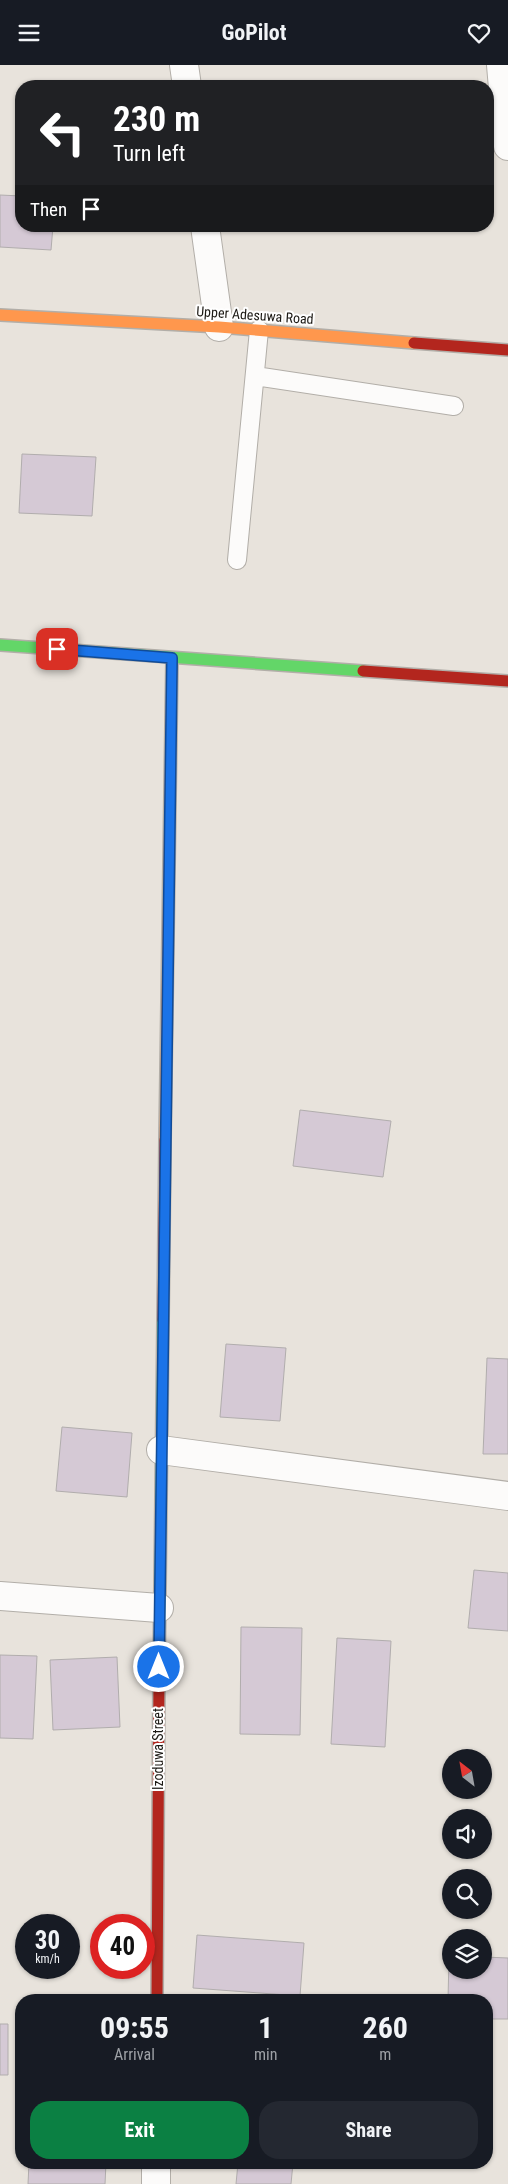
<!DOCTYPE html>
<html lang="en">
<head>
<meta charset="utf-8">
<style>
  body { margin:0; font-family:"Roboto Condensed",sans-serif; background:#242831; color:#f1f3f6; height:100vh; display:flex; flex-direction:column; font-size:19px; white-space:nowrap }
  * { box-sizing:border-box; margin:0 }
  p { font-size:16px; color:#9ea1a6 }
  .icon { flex:none; width:28px; height:28px; fill:none; stroke:currentColor; stroke-width:2; stroke-linecap:round; stroke-linejoin:round }
  .map { position:relative; flex:1; overflow:hidden }
  .side { position:absolute; left:15px; top:1929px; width:478px; height:175px; display:flex; flex-direction:column; background:#171b24; border-radius:20px; box-shadow:0 1px 4px #0004 }
  .side>* { flex:none }
  .banner { position:absolute; left:15px; top:15px; width:479px; height:152px; border-radius:20px; box-shadow:0 1px 4px #0004; background:#202124; color:#fff; overflow:hidden }
  .needle { width:32px; rotate:329deg }
  .controls { position:absolute; left:442px; top:1684px; display:grid; gap:10px }
  .controls a { display:grid; place-items:center; width:50px; height:50px; border-radius:50%; background:#171b24; box-shadow:0 1px 4px #0004; font-size:25px }
  .speed { position:absolute; left:15px; top:1849px; display:flex; gap:10px; font-size:25px; font-weight:700; text-align:center }
  .speed>* { display:grid; place-content:center; width:65px; height:65px; border-radius:50%; background:#171b24; box-shadow:0 1px 4px #0004; line-height:1 }
  .speed small { font-size:12px; font-weight:400 }
  .speed .limit { border:8px solid #d22; background:#fff; color:#111 }
  .pin { position:absolute; display:grid; place-items:center; width:42px; height:42px; color:#fff; margin:-21px; border-radius:10px; box-shadow:0 2px 8px #0006 }
  .me { position:absolute; width:55px; margin:-28px; rotate:0deg; stroke-linejoin:round; filter:drop-shadow(0 0 4px #0008) }
  .turn { display:flex; align-items:center; gap:18px; height:105px; padding:0 15px; font-size:22px }
  .turn .icon { width:65px; height:65px; stroke-width:2.5 }
  .turn b { display:block; font-size:35px; line-height:42px }
  .then { display:flex; align-items:center; height:48px; padding:0 15px; background:#0003; gap:10px; font-size:19px }
  .eta { display:flex; justify-content:space-evenly; align-items:center; height:85px; text-align:center }
  .eta b { font-size:30px; font-weight:700; line-height:35px }
  .action { display:flex; gap:10px; margin-top:auto; padding:10px 15px }
  .action a { flex:1; height:58px; border-radius:20px; background:#0b8043; color:#fff; font-size:20px; font-weight:700; line-height:58px; text-align:center }
  .action a+a { background:#242831; color:#f1f3f6 }
  header { display:flex; justify-content:space-between; align-items:center; height:65px; padding:0 15px; background:#171b24; font-size:22px; font-weight:700 }
  .map>svg:first-child { display:block }
</style>
</head>
<body>
<header><svg class="icon" aria-label="menu" viewBox="0 0 24 24"><path d="M4 6h16M4 12h16M4 18h16"/></svg>GoPilot<svg class="icon" aria-label="heart" viewBox="0 0 24 24"><path d="M12 20l-8-8c-3-5 5-10 8-4 3-6 11-1 8 4z"/></svg></header>
<div class="map">
<svg width="508" height="2119" viewBox="0 0 508 2119">
  <rect width="100%" height="100%" fill="#e8e3dc"/>
  <path fill="#d5c9d5" stroke="#b1adad" d="M 0,130 L 21,131 L 21,161 L 53,161 L 51,185 L 0,182 Z
    M 22,389 L 96,392 L 92,451 L 19,448 Z
    M 300,1045 L 391,1056 L 383,1112 L 293,1101 Z
    M 226,1279 L 286,1283 L 280,1356 L 220,1352 Z
    M 487,1293 L 508,1294 L 508,1389 L 483,1389 Z
    M 62,1362 L 132,1368 L 127,1432 L 56,1426 Z
    M 474,1505 L 508,1508 L 508,1566 L 468,1563 Z
    M 241,1562 L 302,1563 L 300,1670 L 240,1669 Z
    M 337,1573 L 391,1576 L 385,1682 L 331,1679 Z
    M 0,1590 L 37,1591 L 33,1674 L 0,1673 Z
    M 117,1592 L 120,1662 L 53,1665 L 50,1595 Z
    M 197,1870 L 304,1878 L 300,1931 L 193,1923 Z
    M 449,1892 L 451,1892 L 451,1905 L 484,1905 L 484,1892 L 508,1893 L 508,1954 L 486,1954 L 486,1935 L 448,1935 Z
    M 0,1959 L 8,1959 L 8,2010 L 0,2010 Z
    M 29,2098 L 106,2098 L 105,2119 L 28,2119 Z
    M 238,2098 L 293,2098 L 291,2119 L 236,2119 Z"/>
  <g fill="none" stroke-linecap="round" stroke-linejoin="round">
    <defs>
      <path id="lane" d="M 255,311 L 454,341
        M 237,495 L 259,265"/>
      <path id="street" d="M 184,0 L 187,21
        M 501,0 L 508,81
        M 205,161 L 219,262
        M 161,1385 L 508,1431
        M 0,1531 L 159,1543
        M 156,2119 L 156,2098"/>
      <path id="fast" d="M 0,580 L 363,606
        M 159,1610 L 163,1255"/>
      <path id="slow" d="M 0,250 L 219,262 L 414,278
        M 165,1075 L 172,593"/>
      <path id="jam" d="M 414,278 L 508,285
        M 363,606 L 508,616
        M 163,1255 L 165,1075
        M 157,1935 L 159,1610"/>
    </defs>
    <use href="#lane" stroke="#b2aea8" stroke-width="20"/>
    <use href="#street" stroke="#b2aea8" stroke-width="30"/>
    <use href="#fast" stroke="#b2aea8" stroke-width="14"/>
    <use href="#slow" stroke="#b2aea8" stroke-width="14"/>
    <use href="#jam" stroke="#b2aea8" stroke-width="14"/>
    <use href="#lane" stroke="#fcfbfa" stroke-width="18"/>
    <use href="#street" stroke="#fcfbfa" stroke-width="28"/>
    <use href="#fast" stroke="#63d668" stroke-width="11"/>
    <use href="#slow" stroke="#ff974d" stroke-width="11"/>
    <use href="#jam" stroke="#b3261e" stroke-width="11"/>
  </g>
  <g fill="none" stroke-linecap="round" stroke-linejoin="round">
    <defs>
      <path id="route" d="M 57,584 L 172,593 L 159,1602"/>
    </defs>
    <use href="#route" stroke="#114b97" stroke-width="12"/>
    <use href="#route" stroke="#1a73e8" stroke-width="9"/>
  </g>
  <g text-anchor="middle" stroke-width="4" stroke-linejoin="round" paint-order="stroke">
    <g font-size="14" fill="#1b1813" stroke="#fff">
      <text transform="translate(255 250) rotate(4)" y="5">Upper Adesuwa Road</text>
      <text transform="translate(158 1684) rotate(-90)" y="5">Izoduwa Street</text>
    </g>
  </g>
</svg>
<div class="controls">
<a><svg class="needle" viewBox="-14 -14 28 28"><path d="M0-13l5 13h-10z" fill="#e53935"/><path d="M0 13l5-13h-10z" fill="#9ea1a6"/></svg></a>
<a><svg class="icon" aria-label="sound" viewBox="0 0 24 24"><path d="M4 9h4l5-4v14l-5-4H4zM17 9q2 3 0 6"/></svg></a>
<a><svg class="icon" aria-label="search" viewBox="0 0 24 24"><circle cx="10" cy="10" r="6"/><path d="M15 15l6 6"/></svg></a>
<a><svg class="icon" aria-label="layers" viewBox="0 0 24 24"><path d="M12 4l9 5-9 5-9-5zM3 14l9 5 9-5"/></svg></a>
</div>
<div class="speed"><div>30<small>km/h</small></div><div class="limit">40</div></div>
<div class="pin" style="left:57px;top:584px;background:#d93025"><svg class="icon" aria-label="arrive" viewBox="0 0 24 24"><path d="M6 21V4h12l-3 4 3 4H6"/></svg></div>
<svg class="me" style="left:159px;top:1602px" viewBox="-20 -20 40 40"><circle r="17" fill="#1a73e8" stroke="#fff" stroke-width="3"/><path d="M0-11L8 9 0 5-8 9z" fill="#fff"/></svg>
<div class="banner">
<div class="turn"><svg class="icon" aria-label="left" viewBox="0 0 24 24"><path d="M17 20v-9H6M10 6l-5 5 5 5"/></svg><div><b>230 m</b>Turn left</div></div>
<div class="then">Then<svg class="icon" aria-label="arrive" viewBox="0 0 24 24"><path d="M6 21V4h12l-3 4 3 4H6"/></svg></div>
</div>
<section class="side">
<div class="eta">
<div><b>09:55</b><p>Arrival</p></div>
<div><b>1</b><p>min</p></div>
<div><b>260</b><p>m</p></div>
</div>
<div class="action"><a>Exit</a><a>Share</a></div>
</section>
</div>
</body>
</html>
